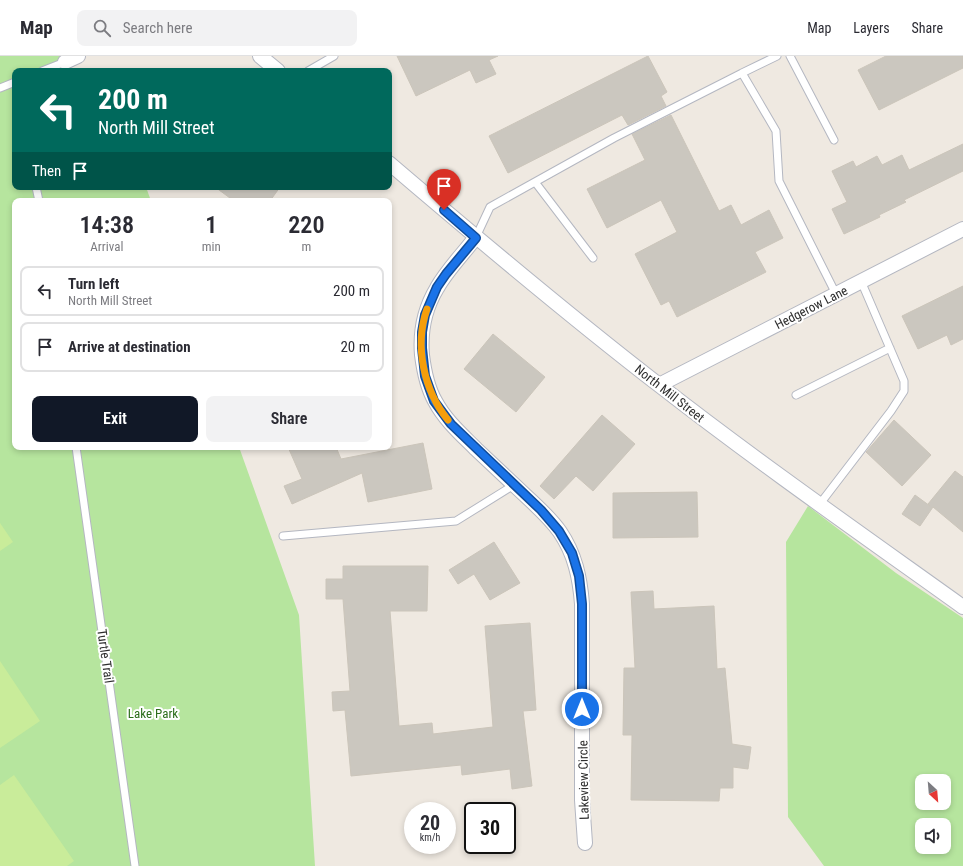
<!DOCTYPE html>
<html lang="en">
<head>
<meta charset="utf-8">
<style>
  body { margin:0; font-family:"Roboto Condensed",sans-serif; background:#f2f2f3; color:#2b2b33; height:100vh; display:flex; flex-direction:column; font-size:15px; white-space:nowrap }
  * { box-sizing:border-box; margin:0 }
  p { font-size:13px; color:#7c7c81 }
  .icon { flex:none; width:22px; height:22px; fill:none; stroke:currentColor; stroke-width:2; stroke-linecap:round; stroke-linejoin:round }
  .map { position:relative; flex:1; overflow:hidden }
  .side { position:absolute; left:12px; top:142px; width:380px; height:252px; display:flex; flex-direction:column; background:#fff; border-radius:8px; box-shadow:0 2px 6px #0003 }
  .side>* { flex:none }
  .banner { position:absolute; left:12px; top:12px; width:380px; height:122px; border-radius:8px; box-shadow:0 2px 6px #0003; background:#00695c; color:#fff; overflow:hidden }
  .needle { width:26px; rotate:154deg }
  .tools { position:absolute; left:915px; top:718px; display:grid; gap:8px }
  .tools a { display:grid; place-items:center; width:36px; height:36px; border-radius:8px; background:#fff; box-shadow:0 2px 6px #0003; font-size:20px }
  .speed { position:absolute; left:404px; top:746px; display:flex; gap:8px; font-size:20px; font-weight:700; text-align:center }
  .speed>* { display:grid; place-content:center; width:52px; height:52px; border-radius:50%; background:#fff; box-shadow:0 2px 6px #0003; line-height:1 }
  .speed small { font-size:10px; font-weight:400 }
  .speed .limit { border:2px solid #111; border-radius:6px; background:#fff; color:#111 }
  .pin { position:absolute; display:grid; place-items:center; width:34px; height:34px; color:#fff; margin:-41px -17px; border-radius:50% 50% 50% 0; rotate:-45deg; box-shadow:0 0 4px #0007 }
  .pin .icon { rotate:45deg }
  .me { position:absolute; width:44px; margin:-22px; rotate:0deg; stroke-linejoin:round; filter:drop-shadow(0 0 3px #0008) }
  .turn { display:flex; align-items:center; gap:14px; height:84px; padding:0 20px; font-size:18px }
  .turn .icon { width:52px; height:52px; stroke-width:2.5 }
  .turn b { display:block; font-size:28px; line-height:34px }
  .then { display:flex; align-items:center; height:38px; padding:0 20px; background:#0003; gap:8px; font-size:15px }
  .eta { display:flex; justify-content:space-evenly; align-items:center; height:68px; text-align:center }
  .eta b { font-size:24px; font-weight:600; line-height:28px }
  .action { display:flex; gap:8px; margin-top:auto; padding:8px 20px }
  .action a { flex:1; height:46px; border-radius:8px; background:#111827; color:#fff; font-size:16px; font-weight:600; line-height:46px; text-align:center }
  .action a+a { background:#f2f2f3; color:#2b2b33 }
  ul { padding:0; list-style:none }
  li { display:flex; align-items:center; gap:12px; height:50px; margin:0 8px 6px; padding:0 12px; border:2px solid #e1e1e2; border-radius:8px }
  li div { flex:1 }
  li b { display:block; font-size:15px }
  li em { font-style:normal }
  header { display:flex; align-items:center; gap:24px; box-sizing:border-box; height:56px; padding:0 20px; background:#fff; border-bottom:1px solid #e1e1e2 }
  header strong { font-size:19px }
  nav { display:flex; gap:22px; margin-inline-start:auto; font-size:14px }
  .search { width:280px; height:36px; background:#f2f2f3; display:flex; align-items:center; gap:10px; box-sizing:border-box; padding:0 14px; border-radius:8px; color:#7c7c81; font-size:15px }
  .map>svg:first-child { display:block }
</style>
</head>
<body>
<header>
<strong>Map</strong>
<div class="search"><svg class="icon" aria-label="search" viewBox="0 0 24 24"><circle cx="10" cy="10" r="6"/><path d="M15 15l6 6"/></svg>Search here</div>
<nav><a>Map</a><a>Layers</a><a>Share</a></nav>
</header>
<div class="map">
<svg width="963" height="810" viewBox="0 0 963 810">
  <rect width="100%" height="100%" fill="#efe9e1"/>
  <path fill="#b6e59e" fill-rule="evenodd" d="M 0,0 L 63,0 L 69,15 L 15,15 L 15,131 L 146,131 L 151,145 L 15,145 L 15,391 L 239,391 L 299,559 L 315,810 L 0,810 Z
    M 808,450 L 896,517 L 963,562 L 963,810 L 824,810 L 788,761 L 786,486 ZM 922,725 L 944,725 L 944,747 L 922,747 ZM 922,769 L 944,769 L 944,791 L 922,791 Z"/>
  <path fill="#c9ec9a" d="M 0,467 L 13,486 L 0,495 Z
    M 0,605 L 40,665 L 0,692 Z
    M 14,719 L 74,805 L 67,810 L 0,810 L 0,729 Z"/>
  <path fill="#cbc7bf" stroke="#cbc5ba" d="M 397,0 L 498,0 L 489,4 L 496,18 L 476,27 L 470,14 L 416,40 Z
    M 648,0 L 667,36 L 661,40 L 666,50 L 628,69 L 622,59 L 508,117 L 489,80 Z
    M 886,0 L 963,0 L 963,12 L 879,54 L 858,14 Z
    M 671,59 L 719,155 L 731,149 L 741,169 L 769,154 L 783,182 L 755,196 L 766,216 L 677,261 L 669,245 L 661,249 L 635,198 L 677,176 L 661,144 L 607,172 L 587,133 L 645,104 L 632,78 Z
    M 963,88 L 963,115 L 904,144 L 906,146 L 879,159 L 880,161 L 844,178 L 832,153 L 847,146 L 832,115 L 853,105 L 856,111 L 877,100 L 882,109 L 902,99 L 909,114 Z
    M 215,131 L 280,131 L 270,145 L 234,145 Z
    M 963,230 L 963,283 L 951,289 L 947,279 L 918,293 L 902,260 Z
    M 493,278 L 545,321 L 516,356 L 464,313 Z
    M 602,359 L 635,388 L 593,435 L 576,420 L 554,443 L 540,430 Z
    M 894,364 L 931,399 L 902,430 L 866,396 Z
    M 423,387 L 432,433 L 368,446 L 362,417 L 292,448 L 284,430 L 302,423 L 288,391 L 336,391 L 341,403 Z
    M 955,415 L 963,421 L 963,476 L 933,451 L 920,470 L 902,458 L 915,439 L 930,450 L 928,448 Z
    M 697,436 L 698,481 L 613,482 L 613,437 Z
    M 494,486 L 520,527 L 490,544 L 474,518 L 458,528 L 449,514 Z
    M 343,510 L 428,510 L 427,555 L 390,555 L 399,670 L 432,667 L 433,678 L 493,671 L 485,570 L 530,567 L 536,654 L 523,655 L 532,730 L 512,733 L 510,713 L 462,719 L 461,709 L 351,720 L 345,654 L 333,655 L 332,636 L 350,635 L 343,543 L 326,543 L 326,523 L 343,523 Z
    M 653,535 L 654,553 L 714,550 L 717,613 L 725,612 L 732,688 L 751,691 L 748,713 L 733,711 L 733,732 L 720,732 L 719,745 L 631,744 L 632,679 L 623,679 L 624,612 L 635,612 L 631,536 Z"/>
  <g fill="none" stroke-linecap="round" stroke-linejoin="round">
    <defs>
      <path id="service" d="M 790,0 L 834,84
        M 42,15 L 65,6
        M 308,15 L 334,0
        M 742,17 L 777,0
        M 0,32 L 15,26
        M 535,126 L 593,202
        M 36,131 L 39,145
        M 476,181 L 490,151 L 614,82 L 742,17 L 776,75 L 779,125 L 836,238
        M 796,339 L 890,292
        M 76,391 L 135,810
        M 819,449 L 891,355 L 904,335 L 904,325 L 861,225
        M 283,480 L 456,465 L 514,429"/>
      <path id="minor" d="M 260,0 L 278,15
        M 65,6 L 78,0
        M 389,107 C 478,183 567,258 659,329 C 758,406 861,478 963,551
        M 476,181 C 463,198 447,214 437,232 C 425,252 420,275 422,299 C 424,315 427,331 435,345 C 445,364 461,378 476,393 C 493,409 510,425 527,441 C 539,452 551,463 560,476 C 575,498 580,522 582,548 L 582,744 L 585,787
        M 659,329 L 963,173"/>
    </defs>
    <use href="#service" stroke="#b4b7c1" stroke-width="9"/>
    <use href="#minor" stroke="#b4b7c1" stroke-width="16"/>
    <use href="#service" stroke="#fff" stroke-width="7"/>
    <use href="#minor" stroke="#fff" stroke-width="14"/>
  </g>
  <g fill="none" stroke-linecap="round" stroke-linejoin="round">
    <defs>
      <path id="route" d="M 444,154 L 476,182 L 446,218 L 437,231 L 425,259 L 422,276 L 422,292 L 425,320 L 434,345 L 451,368 L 541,454 L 559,475 L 572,497 L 579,520 L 582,548 L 582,653"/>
    </defs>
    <use href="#route" stroke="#114b97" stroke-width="10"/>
    <use href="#route" stroke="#1a73e8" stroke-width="7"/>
    <path stroke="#f59e0b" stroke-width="7" d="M 427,253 C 414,290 424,335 448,364"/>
  </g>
  <g text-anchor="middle" stroke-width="4" stroke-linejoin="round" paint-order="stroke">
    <g font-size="13" fill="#2e2e2e" stroke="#fff">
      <text transform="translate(811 251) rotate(-27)" y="5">Hedgerow Lane</text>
      <text transform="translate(670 337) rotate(38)" y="5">North Mill Street</text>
      <text transform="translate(106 600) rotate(82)" y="5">Turtle Trail</text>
      <text transform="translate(583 724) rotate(-91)" y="5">Lakeview Circle</text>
    </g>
    <g font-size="13" fill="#2c6e1b" stroke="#fff">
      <text x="153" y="662">Lake Park</text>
    </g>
  </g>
</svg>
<div class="tools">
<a><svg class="needle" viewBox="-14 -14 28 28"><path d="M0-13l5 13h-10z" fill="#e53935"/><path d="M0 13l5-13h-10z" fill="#7c7c81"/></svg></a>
<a><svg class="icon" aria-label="sound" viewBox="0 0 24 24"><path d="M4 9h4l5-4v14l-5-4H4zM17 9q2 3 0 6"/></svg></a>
</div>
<div class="speed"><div>20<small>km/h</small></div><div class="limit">30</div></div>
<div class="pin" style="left:444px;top:154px;background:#d93025"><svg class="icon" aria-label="arrive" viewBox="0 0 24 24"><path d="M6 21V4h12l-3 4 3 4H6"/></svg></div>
<svg class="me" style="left:582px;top:653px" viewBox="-20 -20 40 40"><circle r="17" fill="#1a73e8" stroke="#fff" stroke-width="3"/><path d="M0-11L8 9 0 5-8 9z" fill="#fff"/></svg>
<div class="banner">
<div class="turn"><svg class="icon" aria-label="left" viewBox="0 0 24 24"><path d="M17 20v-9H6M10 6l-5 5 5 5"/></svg><div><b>200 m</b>North Mill Street</div></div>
<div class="then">Then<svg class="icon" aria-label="arrive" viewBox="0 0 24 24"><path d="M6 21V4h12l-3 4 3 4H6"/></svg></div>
</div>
<section class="side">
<div class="eta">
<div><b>14:38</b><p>Arrival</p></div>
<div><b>1</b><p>min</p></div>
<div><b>220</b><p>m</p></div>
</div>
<ul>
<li><svg class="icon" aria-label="left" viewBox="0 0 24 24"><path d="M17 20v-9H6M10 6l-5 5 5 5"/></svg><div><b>Turn left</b><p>North Mill Street</p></div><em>200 m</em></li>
<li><svg class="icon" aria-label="arrive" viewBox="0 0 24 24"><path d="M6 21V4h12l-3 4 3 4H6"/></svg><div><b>Arrive at destination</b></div><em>20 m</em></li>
</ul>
<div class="action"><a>Exit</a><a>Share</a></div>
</section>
</div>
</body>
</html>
